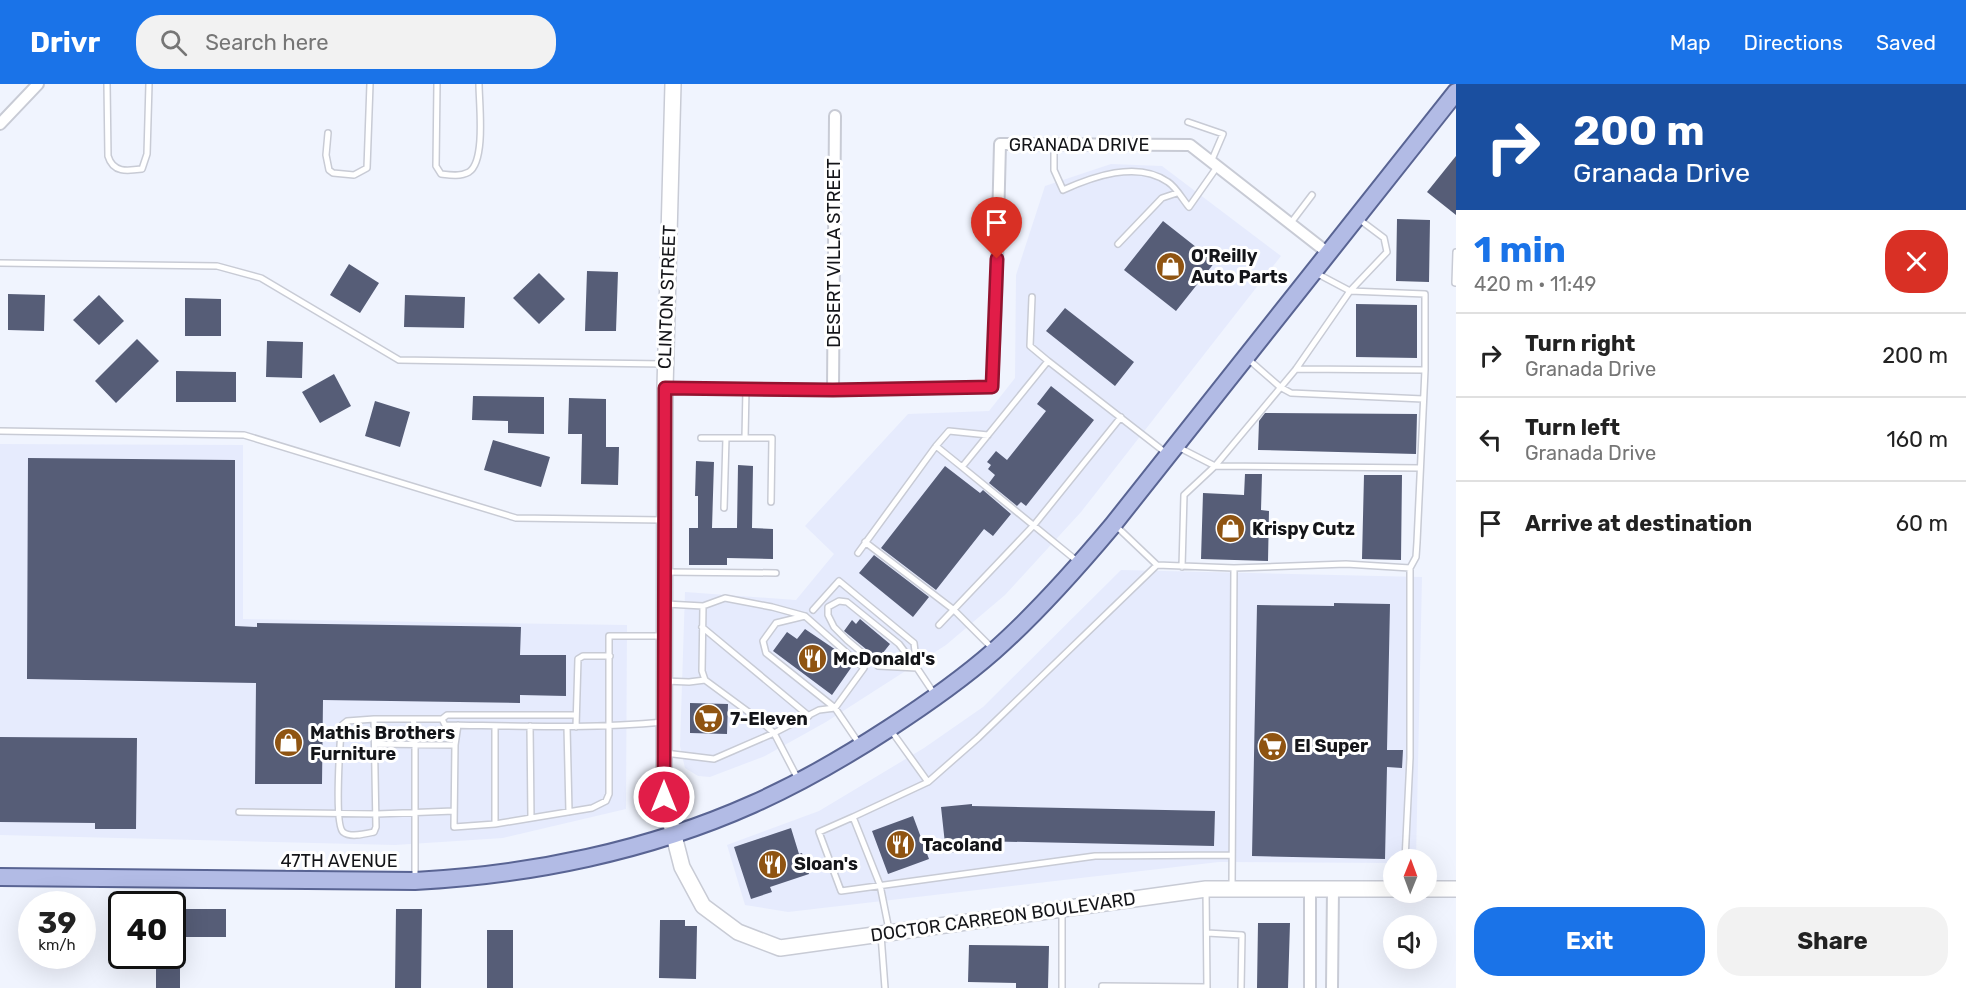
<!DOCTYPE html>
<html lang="en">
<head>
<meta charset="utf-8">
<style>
  body { margin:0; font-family:Rubik,sans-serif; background:#f2f2f2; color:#222; height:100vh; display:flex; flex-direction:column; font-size:22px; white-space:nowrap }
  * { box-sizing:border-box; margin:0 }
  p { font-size:20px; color:#767676 }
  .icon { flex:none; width:33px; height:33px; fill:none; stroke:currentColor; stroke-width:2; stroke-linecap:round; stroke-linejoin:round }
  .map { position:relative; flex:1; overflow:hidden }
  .sheet { display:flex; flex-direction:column; background:#fff; width:510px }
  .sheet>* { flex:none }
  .top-card { background:#1a4fa0; color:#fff; overflow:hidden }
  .needle { width:39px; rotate:1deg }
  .fabs { position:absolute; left:1383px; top:765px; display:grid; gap:12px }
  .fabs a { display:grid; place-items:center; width:54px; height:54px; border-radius:50%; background:#fff; box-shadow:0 6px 24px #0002; font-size:30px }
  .speed { position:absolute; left:18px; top:807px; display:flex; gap:12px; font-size:30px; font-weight:700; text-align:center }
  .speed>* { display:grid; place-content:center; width:78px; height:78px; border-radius:50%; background:#fff; box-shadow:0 6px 24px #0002; line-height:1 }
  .speed small { font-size:15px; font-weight:400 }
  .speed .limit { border:3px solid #111; border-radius:9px; background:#fff; color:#111 }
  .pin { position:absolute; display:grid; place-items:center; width:51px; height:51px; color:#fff; margin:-62px -26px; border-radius:50% 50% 50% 0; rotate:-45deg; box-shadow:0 0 6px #0007 }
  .pin .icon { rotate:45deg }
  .me { position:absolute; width:66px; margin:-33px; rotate:0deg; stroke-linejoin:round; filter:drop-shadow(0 0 4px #0008) }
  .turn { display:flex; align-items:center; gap:21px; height:126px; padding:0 18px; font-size:27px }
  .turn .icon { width:78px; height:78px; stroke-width:2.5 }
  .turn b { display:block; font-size:42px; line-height:51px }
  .round { display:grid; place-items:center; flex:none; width:63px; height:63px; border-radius:24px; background:#f2f2f2 }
  .summary { display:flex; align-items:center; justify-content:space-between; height:102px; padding:0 18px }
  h1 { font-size:36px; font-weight:700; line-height:45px; color:#1a73e8 }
  .primary-button { display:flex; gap:12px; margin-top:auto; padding:12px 18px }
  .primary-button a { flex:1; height:69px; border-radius:24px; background:#1a73e8; color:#fff; font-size:24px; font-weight:700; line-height:69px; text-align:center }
  .primary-button a+a { background:#f2f2f2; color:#222 }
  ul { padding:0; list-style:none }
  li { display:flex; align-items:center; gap:18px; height:84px; padding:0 18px; border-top:2px solid #e0e0e0 }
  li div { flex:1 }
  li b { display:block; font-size:22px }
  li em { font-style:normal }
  header { display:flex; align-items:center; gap:36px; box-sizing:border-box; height:84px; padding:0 30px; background:#1a73e8; color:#fff }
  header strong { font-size:28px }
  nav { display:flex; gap:33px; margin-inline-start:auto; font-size:21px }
  .search { width:420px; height:54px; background:#f2f2f2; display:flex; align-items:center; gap:15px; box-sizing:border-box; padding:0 21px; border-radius:24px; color:#767676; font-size:22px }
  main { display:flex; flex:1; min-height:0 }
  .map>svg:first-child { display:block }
</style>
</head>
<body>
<header>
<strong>Drivr</strong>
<div class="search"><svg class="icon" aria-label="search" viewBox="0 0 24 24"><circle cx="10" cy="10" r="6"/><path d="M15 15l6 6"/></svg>Search here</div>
<nav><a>Map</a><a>Directions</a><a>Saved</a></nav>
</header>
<main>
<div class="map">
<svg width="1456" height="904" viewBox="0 0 1456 904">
  <rect width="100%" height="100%" fill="#f0f4fe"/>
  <path fill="#e6ebfd" d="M 1111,80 L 1162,82 L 1281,172 L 1081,428 L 1005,511 L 946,561 L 826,638 L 765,672 L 710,693 L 698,692 L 685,684 L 680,662 L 685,508 L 796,516 L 834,470 L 805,442 L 908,330 L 989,327 L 1015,294 L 1016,191 L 1045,102 Z
    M 0,360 L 243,361 L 243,535 L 627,541 L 626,725 L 503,754 L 395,761 L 0,751 Z
    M 1121,486 L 1422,493 L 1416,775 L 1394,776 L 1393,779 L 1219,778 L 788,828 L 745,821 L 727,761 L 819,727 L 924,664 L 983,623 Z"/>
  <path fill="#565d77" d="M 1456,72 L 1456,131 L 1427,108 Z
    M 1397,135 L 1430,136 L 1429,198 L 1396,197 Z
    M 1163,137 L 1215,178 L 1176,227 L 1124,186 Z
    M 349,180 L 379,199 L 360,229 L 330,211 Z
    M 587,187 L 618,188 L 616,247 L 585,247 Z
    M 539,189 L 565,215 L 539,240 L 513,214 Z
    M 8,210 L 45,211 L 44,247 L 8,246 Z
    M 99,211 L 124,237 L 99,261 L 73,236 Z
    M 405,211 L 465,213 L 464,244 L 404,243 Z
    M 185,214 L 221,215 L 221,252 L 185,252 Z
    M 1356,220 L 1417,221 L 1417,274 L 1356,273 Z
    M 1065,224 L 1134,278 L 1115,302 L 1046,247 Z
    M 137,255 L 159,277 L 116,319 L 95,297 Z
    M 267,257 L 303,258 L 302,294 L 266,293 Z
    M 176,287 L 236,288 L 236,318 L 176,318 Z
    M 334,290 L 351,322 L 320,339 L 302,308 Z
    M 1051,302 L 1094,336 L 1026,422 L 1021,418 L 1017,422 L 989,399 L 995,391 L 988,385 L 991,381 L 987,378 L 996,367 L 1007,376 L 1046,327 L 1037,320 Z
    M 473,312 L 544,313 L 544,350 L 508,349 L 508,337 L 472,336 Z
    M 569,314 L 606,315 L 606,363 L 619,363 L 618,401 L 581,400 L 582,350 L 568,350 Z
    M 375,317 L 410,328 L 400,363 L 365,352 Z
    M 1265,329 L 1417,330 L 1416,370 L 1258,366 L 1259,337 Z
    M 493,356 L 550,373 L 541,403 L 484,386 Z
    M 28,374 L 235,376 L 235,542 L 257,543 L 257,539 L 521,543 L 520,571 L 566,571 L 566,612 L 520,611 L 520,619 L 323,616 L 322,700 L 255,700 L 256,599 L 27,595 Z
    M 696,377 L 714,378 L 712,444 L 737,444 L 738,381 L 753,382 L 752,444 L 773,445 L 773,475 L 727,474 L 727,481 L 689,481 L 689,444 L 698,444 L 698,412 L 695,412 Z
    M 945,382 L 980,409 L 983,406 L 1011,430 L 993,452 L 984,445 L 936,506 L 881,464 Z
    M 1245,390 L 1262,390 L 1261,426 L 1269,427 L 1268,477 L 1201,475 L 1203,409 L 1244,411 Z
    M 1364,391 L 1402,391 L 1401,476 L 1362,475 Z
    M 874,471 L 929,513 L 913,533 L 859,489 Z
    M 1334,519 L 1390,520 L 1387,666 L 1403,666 L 1402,684 L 1387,683 L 1385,775 L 1252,772 L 1257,521 L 1334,522 Z
    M 860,535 L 890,560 L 878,575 L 844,547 L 852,536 L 856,540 Z
    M 805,545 L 836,566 L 853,581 L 832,611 L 773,567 L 787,548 L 797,555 Z
    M 690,619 L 728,620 L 727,650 L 690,649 Z
    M 0,653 L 137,654 L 136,745 L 95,745 L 95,739 L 0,738 Z
    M 972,720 L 972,722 L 1215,727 L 1214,762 L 976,757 L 977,766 L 946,769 L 941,723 Z
    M 913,732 L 929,775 L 888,790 L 872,747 Z
    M 791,744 L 799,770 L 802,769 L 809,790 L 770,803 L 772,808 L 751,815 L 734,763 Z
    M 172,825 L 226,825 L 226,853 L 172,853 Z
    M 396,825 L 422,825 L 421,904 L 395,904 Z
    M 660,836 L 685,836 L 685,842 L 697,842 L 696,895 L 659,894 Z
    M 1258,839 L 1290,839 L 1288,904 L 1257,904 Z
    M 487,846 L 513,846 L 513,904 L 487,904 Z
    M 969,861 L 1049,862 L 1048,904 L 1016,904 L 1016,899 L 968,898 Z
    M 156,872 L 180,872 L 180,904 L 156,904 Z"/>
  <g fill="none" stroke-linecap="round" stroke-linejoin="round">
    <defs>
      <path id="lane" d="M 107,0 L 108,72 C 113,89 127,87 142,85 L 147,70 L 149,0
        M 437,0 L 436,82 L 441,90 C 449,91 460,93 469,88 C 486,77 479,19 479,0
        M 1188,38 L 1223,50 L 1211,78
        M 328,49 L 326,71 L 329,86 L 333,89 L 354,91 L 367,84 L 370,0
        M 1054,60 L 1054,86 L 1063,106 C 1092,93 1137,76 1168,98 C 1176,103 1183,116 1189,123 L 1217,83
        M 1290,140 L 1312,111
        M 1118,160 L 1162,114 L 1177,109
        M 0,179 L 217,182 L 261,194 L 399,276 L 664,280
        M 1316,189 L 1350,207 L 1425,210 L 1425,286 L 1417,458 L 1416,473 L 1410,484
        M 1455,199 L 1456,168
        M 1032,213 L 1030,262 L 1048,277
        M 1248,275 L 1280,303 L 1291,309 L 1423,315
        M 1296,285 L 1425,286
        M 0,347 L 244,351 L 516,434 L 663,436
        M 701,354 L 772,354 L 771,418
        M 745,354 L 746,305
        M 936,362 L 949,347 L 988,351
        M 1178,363 L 1215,382 L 1420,384
        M 724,424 L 726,354
        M 1115,441 L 1157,481 L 1234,484 L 1232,804
        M 865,458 L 954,526 L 993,565
        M 858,469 L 936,362 L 962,383
        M 1077,477 L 962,383 L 1048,277 L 1166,369
        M 1182,483 L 1184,411 L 1215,382 L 1296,285 L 1350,207 L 1387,168 L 1384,154 L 1360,136
        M 1234,484 L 1346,480 L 1410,484 L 1410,674 L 1405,776
        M 666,488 L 776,489
        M 839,517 L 847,518 L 899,560 L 917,584 L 878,582 L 847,556 L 834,543 L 828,531 L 828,523 Z
        M 666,520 L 703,522 L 725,514 L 772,523 L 805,532 L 864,584 L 835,624 L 766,569 L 763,557 L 776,539 L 805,532
        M 703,522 L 702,587 L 705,596 L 758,635 L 774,649 L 819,626 L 835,624 L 860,661
        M 813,526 L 839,497 L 914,559 L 917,584 L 935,611
        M 939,541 L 1034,441 L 1121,333
        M 702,543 L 809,632
        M 665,597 L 689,598 L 705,596
        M 576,631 L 447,631 L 442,635 L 445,641 C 518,642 590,645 664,638
        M 374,635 L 347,637 L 342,641 C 340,656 334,740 343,748 C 350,754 365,750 374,748 L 376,743 L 374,635 L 413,635 L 415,645 L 415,795
        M 413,635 L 442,635
        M 458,641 L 455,661 L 454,743 L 495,740 L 592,724 L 606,717 L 609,710 L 609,552 L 663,552
        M 530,642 L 531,734
        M 567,643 L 569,728
        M 576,643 L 578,575 L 583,572 L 610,572
        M 890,645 L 928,698
        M 376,660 L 455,661
        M 665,669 L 714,675 L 774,649 L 799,697
        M 239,728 L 377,730 L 454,727
        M 853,733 L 819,748 L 841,807 L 1095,772 L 1232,771
        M 495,740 L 495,642
        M 1206,806 L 1207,904
        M 889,846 L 880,801 L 853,733 L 928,698 L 978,654 L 1157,481
        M 1207,849 L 1242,851 L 1241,904
        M 881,851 L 885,904
        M 1062,904 L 1062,826
        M 1102,904 L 1102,902 L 1207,903"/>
      <path id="street" d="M 0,40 L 38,0
        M 665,304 L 833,306 L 992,303 L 996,221 L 1000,60 L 1190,61 L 1328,169
        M 833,306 L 835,32
        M 1310,804 L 1310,904
        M 1332,904 L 1333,804"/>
      <path id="secondary" d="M 673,0 L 665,304 L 664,713 L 682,783 L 703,822 L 738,848 L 780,864 L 1206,805 L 1394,805
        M 1426,805 L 1456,805"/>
      <path id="primary" d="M 0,793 L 415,797 C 530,791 648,767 753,720 C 800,699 845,673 888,645 C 925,621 961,596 994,567 C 1037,529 1075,486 1112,442 L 1456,8"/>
    </defs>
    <use href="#lane" stroke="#c8cbd5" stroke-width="8"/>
    <use href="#street" stroke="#c8cbd5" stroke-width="14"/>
    <use href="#secondary" stroke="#c8cbd5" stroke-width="18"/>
    <use href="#primary" stroke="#596493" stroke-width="20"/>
    <use href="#lane" stroke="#fff" stroke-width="5"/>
    <use href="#street" stroke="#fff" stroke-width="10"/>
    <use href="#secondary" stroke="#fff" stroke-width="15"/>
    <use href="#primary" stroke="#b2bbe5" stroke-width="16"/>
  </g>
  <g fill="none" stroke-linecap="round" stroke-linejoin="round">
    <defs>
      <path id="route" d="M 664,713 L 665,304 L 833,306 L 992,303 L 997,175"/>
    </defs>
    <use href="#route" stroke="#92132f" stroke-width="15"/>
    <use href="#route" stroke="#e11d48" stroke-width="10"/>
  </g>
  <defs>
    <symbol id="shop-disc" viewBox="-11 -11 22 22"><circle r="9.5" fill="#8f5412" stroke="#fff"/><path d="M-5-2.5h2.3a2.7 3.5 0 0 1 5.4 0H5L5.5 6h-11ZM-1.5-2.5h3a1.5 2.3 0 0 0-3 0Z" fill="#fff"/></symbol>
    <symbol id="restaurant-disc" viewBox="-11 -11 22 22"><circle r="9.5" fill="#8f5412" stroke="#fff"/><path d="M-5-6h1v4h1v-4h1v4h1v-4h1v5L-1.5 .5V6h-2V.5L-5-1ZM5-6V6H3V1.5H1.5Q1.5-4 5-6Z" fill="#fff"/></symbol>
    <symbol id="supermarket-disc" viewBox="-11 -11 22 22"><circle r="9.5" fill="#8f5412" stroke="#fff"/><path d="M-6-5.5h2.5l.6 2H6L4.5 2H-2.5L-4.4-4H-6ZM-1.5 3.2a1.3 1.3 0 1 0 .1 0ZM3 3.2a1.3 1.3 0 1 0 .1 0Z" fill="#fff"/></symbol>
  </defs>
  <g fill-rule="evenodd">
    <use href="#shop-disc" x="1154" y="166" width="33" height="33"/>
    <use href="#shop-disc" x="1214" y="428" width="33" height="33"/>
    <use href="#restaurant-disc" x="796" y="558" width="33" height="33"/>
    <use href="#supermarket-disc" x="692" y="618" width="33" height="33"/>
    <use href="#shop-disc" x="272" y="642" width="33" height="33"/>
    <use href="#supermarket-disc" x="1256" y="646" width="33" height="33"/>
    <use href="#restaurant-disc" x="884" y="744" width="33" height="33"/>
    <use href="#restaurant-disc" x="756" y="764" width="33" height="33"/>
  </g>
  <g text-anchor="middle" stroke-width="6" stroke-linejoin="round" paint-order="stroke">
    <g font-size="18" fill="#141519" stroke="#fff">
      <text x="1079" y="67">GRANADA DRIVE</text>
      <text transform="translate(834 169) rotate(-90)" y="6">DESERT VILLA STREET</text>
      <text transform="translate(667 213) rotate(-88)" y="6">CLINTON STREET</text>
      <text x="339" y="783">47TH AVENUE</text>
      <text transform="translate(1003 833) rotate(-8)" y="6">DOCTOR CARREON BOULEVARD</text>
    </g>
    <g font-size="18" font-weight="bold" fill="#141519" stroke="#fff" text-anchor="start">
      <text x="1191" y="178">O'Reilly<tspan x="1191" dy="21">Auto Parts</tspan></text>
      <text x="1252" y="451">Krispy Cutz</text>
      <text x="833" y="581">McDonald's</text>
      <text x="730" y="641">7-Eleven</text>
      <text x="310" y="655">Mathis Brothers<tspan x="310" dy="21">Furniture</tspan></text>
      <text x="1294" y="668">El Super</text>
      <text x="922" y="767">Tacoland</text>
      <text x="794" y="786">Sloan's</text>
    </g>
  </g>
</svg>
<div class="fabs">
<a><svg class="needle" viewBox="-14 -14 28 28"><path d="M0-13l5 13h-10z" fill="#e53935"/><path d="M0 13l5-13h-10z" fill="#767676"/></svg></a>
<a><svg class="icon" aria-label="sound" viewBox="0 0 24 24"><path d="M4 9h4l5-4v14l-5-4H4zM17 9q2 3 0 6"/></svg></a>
</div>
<div class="speed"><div>39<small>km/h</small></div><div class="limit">40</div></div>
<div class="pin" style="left:997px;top:175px;background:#d93025"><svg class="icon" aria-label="arrive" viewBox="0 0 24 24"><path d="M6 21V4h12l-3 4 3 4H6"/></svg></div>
<svg class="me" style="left:664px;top:713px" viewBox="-20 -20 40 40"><circle r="17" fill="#e11d48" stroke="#fff" stroke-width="3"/><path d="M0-11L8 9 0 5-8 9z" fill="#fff"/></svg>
</div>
<section class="sheet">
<div class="top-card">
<div class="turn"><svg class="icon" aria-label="right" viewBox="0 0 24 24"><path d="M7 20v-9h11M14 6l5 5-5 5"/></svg><div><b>200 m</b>Granada Drive</div></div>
</div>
<div class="summary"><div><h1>1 min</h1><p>420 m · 11:49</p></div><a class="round" style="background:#d93025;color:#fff"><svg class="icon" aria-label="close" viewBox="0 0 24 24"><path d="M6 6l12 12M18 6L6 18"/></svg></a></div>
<ul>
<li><svg class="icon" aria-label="right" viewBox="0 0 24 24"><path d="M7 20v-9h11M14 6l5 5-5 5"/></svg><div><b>Turn right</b><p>Granada Drive</p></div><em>200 m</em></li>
<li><svg class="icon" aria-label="left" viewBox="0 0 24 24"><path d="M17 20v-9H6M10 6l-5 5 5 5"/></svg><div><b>Turn left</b><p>Granada Drive</p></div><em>160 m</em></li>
<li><svg class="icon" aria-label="arrive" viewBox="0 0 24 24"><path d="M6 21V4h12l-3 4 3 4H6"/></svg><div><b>Arrive at destination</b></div><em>60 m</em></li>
</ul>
<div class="primary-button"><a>Exit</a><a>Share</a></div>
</section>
</main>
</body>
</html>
